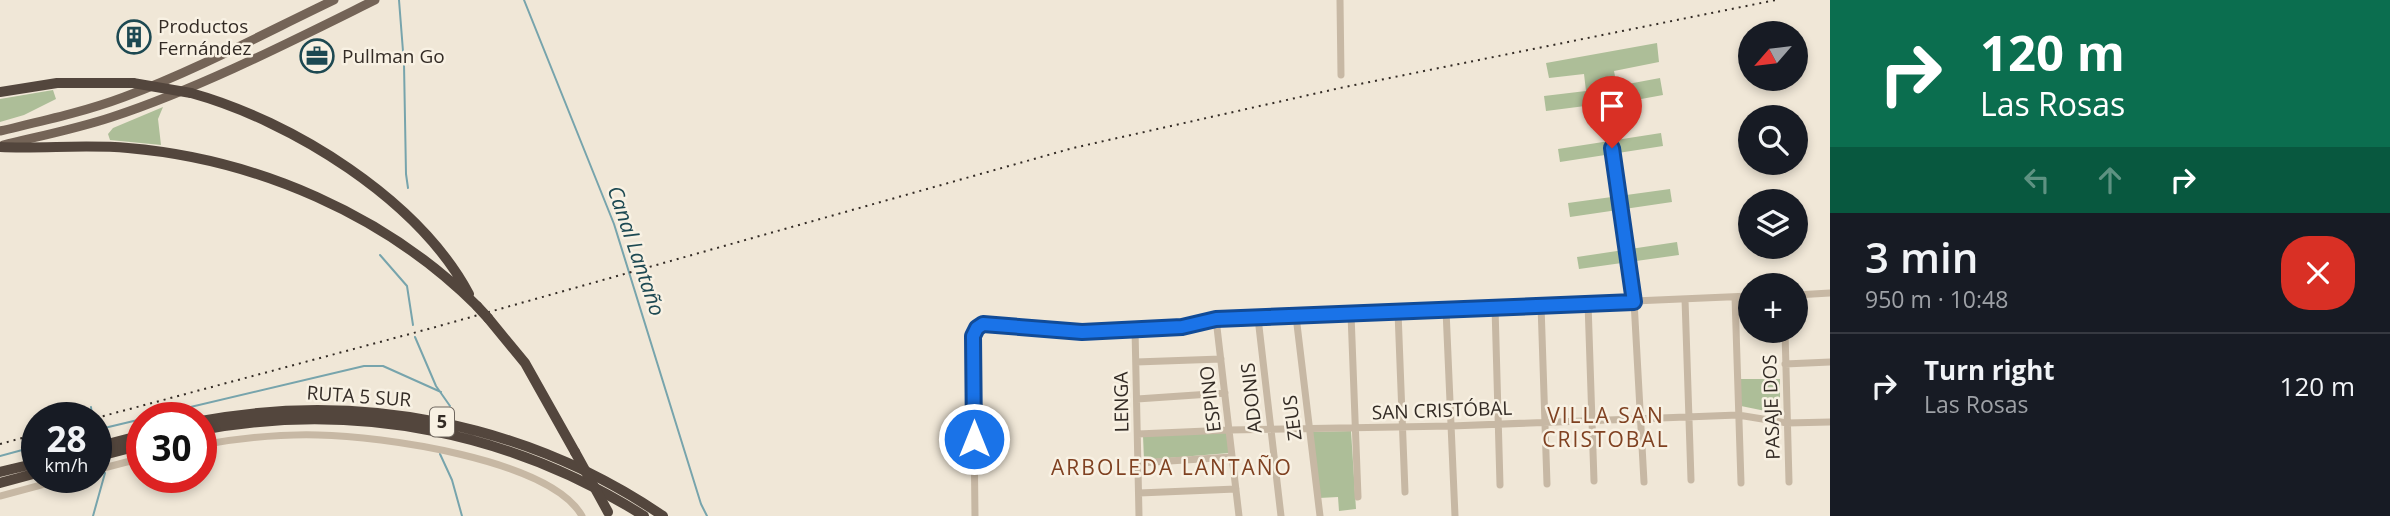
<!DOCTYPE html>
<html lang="en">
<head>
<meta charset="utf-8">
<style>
  body { margin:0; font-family:"Open Sans",sans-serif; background:#242831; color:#f1f3f6; height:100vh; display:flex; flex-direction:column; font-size:26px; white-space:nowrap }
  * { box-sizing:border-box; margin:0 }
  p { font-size:23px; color:#9ea1a6 }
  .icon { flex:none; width:38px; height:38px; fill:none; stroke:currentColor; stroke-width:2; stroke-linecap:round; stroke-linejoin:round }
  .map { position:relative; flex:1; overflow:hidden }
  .panel { display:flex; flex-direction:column; background:#171b24; width:560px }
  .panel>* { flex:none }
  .top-card { background:#0b6e4f; color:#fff; overflow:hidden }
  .needle { width:46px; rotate:242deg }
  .controls { position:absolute; left:1738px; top:21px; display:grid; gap:14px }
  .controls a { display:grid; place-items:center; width:70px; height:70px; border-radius:50%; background:#171b24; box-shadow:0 4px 10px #0003; font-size:35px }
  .speed { position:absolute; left:21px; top:402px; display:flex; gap:14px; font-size:35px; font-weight:700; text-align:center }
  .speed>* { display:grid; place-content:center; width:91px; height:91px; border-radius:50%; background:#171b24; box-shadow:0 4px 10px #0003; line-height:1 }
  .speed small { font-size:18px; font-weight:400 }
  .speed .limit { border:10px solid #d22; background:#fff; color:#111 }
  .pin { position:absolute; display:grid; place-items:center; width:60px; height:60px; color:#fff; margin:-72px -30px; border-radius:50% 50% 50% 0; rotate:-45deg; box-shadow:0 0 7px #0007 }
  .pin .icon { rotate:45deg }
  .me { position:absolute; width:77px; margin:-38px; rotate:0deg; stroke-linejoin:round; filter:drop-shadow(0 0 5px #0008) }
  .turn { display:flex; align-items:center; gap:24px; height:147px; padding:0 35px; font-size:32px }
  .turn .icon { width:91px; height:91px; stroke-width:2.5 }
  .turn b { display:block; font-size:49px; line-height:60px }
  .lanes { display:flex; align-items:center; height:66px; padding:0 35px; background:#0003; justify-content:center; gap:35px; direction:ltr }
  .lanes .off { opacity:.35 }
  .round { display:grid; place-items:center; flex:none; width:74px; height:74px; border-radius:28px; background:#242831 }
  .overview { display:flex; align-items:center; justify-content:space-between; height:119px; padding:0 35px }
  h1 { font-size:42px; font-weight:600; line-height:52px }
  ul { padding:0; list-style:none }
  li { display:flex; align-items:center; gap:21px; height:105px; padding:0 35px; border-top:2px solid #363941 }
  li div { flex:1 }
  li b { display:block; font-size:26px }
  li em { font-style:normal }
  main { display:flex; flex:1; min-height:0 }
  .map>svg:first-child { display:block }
</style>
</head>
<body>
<main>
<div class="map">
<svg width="1830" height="516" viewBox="0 0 1830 516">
  <rect width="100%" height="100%" fill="#f0e7d7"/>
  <path fill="#adbe98" d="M 1657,43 L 1659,62 L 1614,71 L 1617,86 L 1660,78 L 1663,95 L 1614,104 L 1601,101 L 1593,105 L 1546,111 L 1544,96 L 1586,91 L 1584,74 L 1549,78 L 1546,63 Z
    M 53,90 L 56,99 L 24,115 L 0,122 L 0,99 Z
    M 163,107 L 158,119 L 161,145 L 110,140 L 108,134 L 113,128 Z
    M 1661,133 L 1663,146 L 1560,162 L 1558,149 Z
    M 1670,189 L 1672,202 L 1570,217 L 1568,203 Z
    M 1677,242 L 1679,255 L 1579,269 L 1577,257 Z
    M 1740,379 L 1780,379 L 1780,414 L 1741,406 Z
    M 1227,431 L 1229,453 L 1144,460 L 1143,436 Z
    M 1351,431 L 1356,509 L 1339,511 L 1338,497 L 1319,498 L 1311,432 Z"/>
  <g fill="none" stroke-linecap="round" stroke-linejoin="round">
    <path stroke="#77a4ac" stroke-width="2" d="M 399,0 L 404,64 L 406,174 L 408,188
      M 524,0 L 614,224 L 701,504 L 707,516
      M 380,255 L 407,286 L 413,325
      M 415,337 L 436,386 L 450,406
      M 91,407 L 92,415
      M 144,418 L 364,366 L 383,366 L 441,392
      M 96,430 L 142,419
      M 96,437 L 97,439
      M 440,454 L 452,480 L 462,516
      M 0,456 L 37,446
      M 93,516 L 105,473"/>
    <path stroke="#c7b8a4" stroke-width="7" d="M 1340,0 L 1341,75
      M1597 114a9 9 0 1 1 18 0a9 9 0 1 1-18 0Z
      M 1608,123 L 1634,301 L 1644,482
      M 1796,295 L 1830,293
      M 1735,297 L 1741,483
      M 1685,299 L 1691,480
      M 1588,303 L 1594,481
      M 1541,305 L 1547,484
      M 1495,307 L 1500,485
      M 1446,310 L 1455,516
      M 1398,312 L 1405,492
      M 1351,314 L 1358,497
      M 1296,316 L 1320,516
      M 1258,318 L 1281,516
      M 1216,319 L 1239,516
      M 1135,329 L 1139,516
      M 1785,331 L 1789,482
      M 1136,362 L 1221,359
      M 1785,364 L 1830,362
      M 1137,399 L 1225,393
      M 1138,434 L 1229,430 L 1451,426 L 1738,415 L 1787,423 L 1830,422
      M 201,445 C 240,438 279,434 318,435 C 380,436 550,459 582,516
      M 1138,463 L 1232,457
      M 96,470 L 142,458
      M 1139,493 L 1236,489
      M 0,496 L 67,478
      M 975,516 L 973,336 L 977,328 L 983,324 L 1082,332 L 1182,327 L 1216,319 L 1750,296"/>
    <path stroke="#746457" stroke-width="9" d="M 0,131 C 42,121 84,112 124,97 C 196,70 265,33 334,0
      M 3,145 C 40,136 76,129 112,117 C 200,88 292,41 375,0"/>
    <path stroke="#53463d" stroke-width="10" d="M 0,92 L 57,83 L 133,83
      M 191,93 C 292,121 418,199 469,294
      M 0,147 C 43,149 85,144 128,148 C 257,159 386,215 477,306
      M 488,318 L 525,363 L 575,452
      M 201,421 C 362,391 528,424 663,516
      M 201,430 C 356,401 511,432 644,516
      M 96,447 L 142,435
      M 96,457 L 142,445
      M 0,472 L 37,463
      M 0,483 L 37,473"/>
    <path stroke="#332b25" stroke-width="2" stroke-dasharray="2 5" stroke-linecap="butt" d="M 96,418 L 432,328 L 1073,148 L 1340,88 L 1776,0
      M 0,444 L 37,434"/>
    <path stroke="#53463d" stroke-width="10" d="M 133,83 L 191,93
      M 477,306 L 488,318
      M 575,452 L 608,512"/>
  </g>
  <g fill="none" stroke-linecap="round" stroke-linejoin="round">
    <defs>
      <path id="route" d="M 974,439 L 973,336 L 977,328 L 983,324 L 1082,332 L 1182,327 L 1216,319 L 1634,302 L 1612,148"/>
    </defs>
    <use href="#route" stroke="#114b97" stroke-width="18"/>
    <use href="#route" stroke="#1a73e8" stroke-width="12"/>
  </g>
  <defs>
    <symbol id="building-ring" viewBox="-11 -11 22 22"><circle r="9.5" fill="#f8f1e3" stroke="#1d4952" stroke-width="1.5"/><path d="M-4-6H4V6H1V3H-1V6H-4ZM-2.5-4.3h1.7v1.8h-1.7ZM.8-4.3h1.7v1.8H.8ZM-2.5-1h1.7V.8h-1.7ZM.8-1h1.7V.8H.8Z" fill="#1d4952"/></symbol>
    <symbol id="office-ring" viewBox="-11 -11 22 22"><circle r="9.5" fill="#f8f1e3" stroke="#1d4952" stroke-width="1.5"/><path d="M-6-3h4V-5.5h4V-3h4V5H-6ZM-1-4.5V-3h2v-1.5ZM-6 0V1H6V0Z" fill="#1d4952"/></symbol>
  </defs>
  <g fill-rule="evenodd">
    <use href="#building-ring" x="115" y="18" width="38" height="38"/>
    <use href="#office-ring" x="298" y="37" width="38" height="38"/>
  </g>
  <g text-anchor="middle" stroke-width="5" stroke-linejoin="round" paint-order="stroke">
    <rect fill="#f8f1e3" stroke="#6e665e" stroke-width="2" x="430" y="407.5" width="24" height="29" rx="5"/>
    <g font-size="18" font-weight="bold" fill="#332b25">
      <text x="442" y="428">5</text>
    </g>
    <g font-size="19" fill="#332b25" stroke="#f8f1e3" text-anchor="start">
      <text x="158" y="33">Productos<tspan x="158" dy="22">Fernández</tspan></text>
      <text x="342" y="63">Pullman Go</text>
    </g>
    <g font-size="19" fill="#332b25" stroke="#f8f1e3">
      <text transform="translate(359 396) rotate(4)" y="7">RUTA 5 SUR</text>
      <text transform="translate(1251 398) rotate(-96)" y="7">ADONIS</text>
      <text transform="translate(1210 399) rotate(-97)" y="7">ESPINO</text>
      <text transform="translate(1121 402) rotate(-91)" y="7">LENGA</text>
      <text transform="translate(1771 407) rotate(-92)" y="7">PASAJE DOS</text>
      <text transform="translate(1442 410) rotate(-2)" y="7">SAN CRISTÓBAL</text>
      <text transform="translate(1292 418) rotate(-97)" y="7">ZEUS</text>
    </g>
    <g font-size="21" font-style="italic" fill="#1d4952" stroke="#f8f1e3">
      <text transform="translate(636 251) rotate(71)" y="7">Canal Lantaño</text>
    </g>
    <g font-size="21" letter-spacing="2" fill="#7f4121" stroke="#f8f1e3">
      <text x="1606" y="423">VILLA SAN<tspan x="1606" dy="24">CRISTOBAL</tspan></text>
      <text x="1172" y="475">ARBOLEDA LANTAÑO</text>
    </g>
  </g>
</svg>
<div class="controls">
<a><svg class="needle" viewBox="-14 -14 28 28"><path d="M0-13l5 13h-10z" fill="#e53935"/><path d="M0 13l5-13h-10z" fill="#9ea1a6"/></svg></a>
<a><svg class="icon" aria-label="search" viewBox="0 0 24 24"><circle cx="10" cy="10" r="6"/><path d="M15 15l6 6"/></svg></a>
<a><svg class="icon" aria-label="layers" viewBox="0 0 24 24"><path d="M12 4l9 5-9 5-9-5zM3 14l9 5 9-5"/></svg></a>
<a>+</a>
</div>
<div class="speed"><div>28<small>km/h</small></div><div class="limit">30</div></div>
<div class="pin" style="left:1612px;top:148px;background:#d93025"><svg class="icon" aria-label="arrive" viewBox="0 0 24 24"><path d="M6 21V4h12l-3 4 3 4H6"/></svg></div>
<svg class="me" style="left:974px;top:439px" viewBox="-20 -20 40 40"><circle r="17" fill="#1a73e8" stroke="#fff" stroke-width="3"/><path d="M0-11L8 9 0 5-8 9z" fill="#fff"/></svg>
</div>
<section class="panel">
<div class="top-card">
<div class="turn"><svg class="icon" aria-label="right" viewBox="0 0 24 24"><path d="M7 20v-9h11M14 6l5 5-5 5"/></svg><div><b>120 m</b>Las Rosas</div></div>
<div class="lanes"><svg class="icon off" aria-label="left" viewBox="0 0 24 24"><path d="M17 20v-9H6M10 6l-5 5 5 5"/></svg><svg class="icon off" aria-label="ahead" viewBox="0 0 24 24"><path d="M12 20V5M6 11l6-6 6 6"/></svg><svg class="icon" aria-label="right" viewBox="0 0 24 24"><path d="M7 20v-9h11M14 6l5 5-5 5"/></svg></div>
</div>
<div class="overview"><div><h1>3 min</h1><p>950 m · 10:48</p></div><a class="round" style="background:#d93025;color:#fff"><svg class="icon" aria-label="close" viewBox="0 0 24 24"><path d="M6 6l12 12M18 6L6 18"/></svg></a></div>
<ul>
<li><svg class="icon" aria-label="right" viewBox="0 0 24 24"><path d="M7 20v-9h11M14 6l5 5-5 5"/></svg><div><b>Turn right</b><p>Las Rosas</p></div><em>120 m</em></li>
</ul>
</section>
</main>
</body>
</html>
